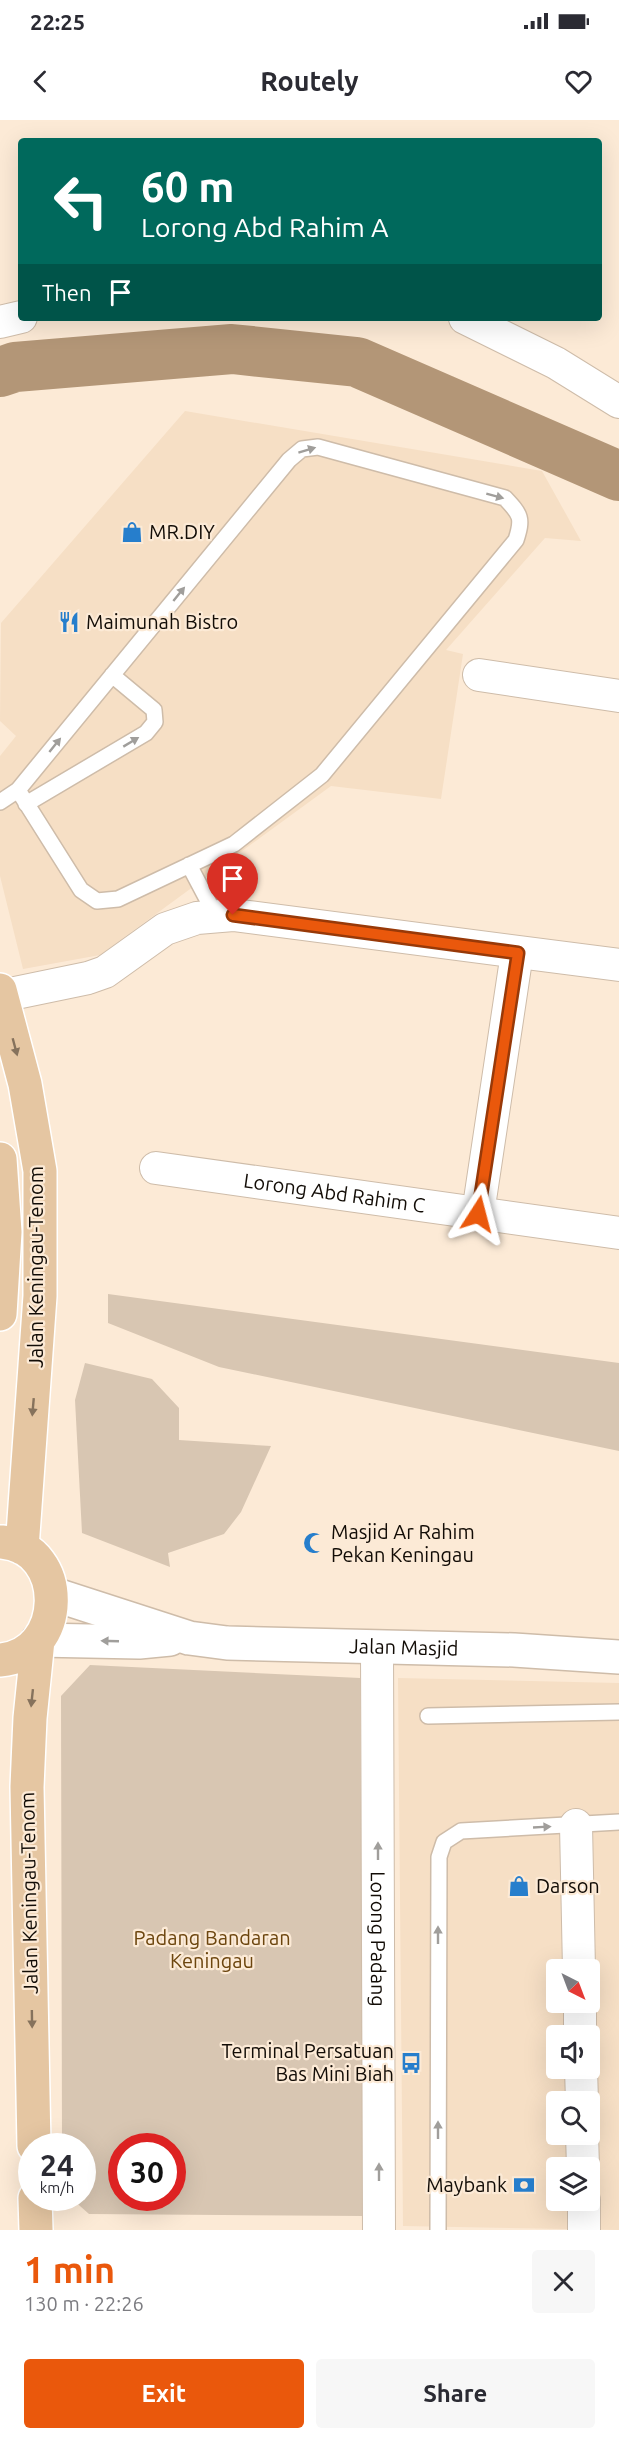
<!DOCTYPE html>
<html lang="en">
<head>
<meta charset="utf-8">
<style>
  body { margin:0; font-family:Ubuntu,sans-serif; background:#f7f7f7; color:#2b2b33; height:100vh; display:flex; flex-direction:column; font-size:22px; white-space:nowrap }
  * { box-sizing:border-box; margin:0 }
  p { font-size:20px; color:#7c7c81 }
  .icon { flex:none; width:33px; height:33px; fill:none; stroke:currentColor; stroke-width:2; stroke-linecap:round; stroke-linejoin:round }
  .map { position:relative; height:2110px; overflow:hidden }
  .details { display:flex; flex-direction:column; background:#fff; flex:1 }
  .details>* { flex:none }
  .banner { position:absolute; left:18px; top:18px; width:584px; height:183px; border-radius:6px; box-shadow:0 6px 24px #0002; background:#00695c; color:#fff; overflow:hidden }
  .needle { width:39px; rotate:138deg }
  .controls { position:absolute; left:546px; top:1839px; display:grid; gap:12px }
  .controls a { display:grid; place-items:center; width:54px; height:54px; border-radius:6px; background:#fff; box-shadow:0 6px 24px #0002; font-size:30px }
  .speed { position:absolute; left:18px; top:2013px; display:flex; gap:12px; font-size:30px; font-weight:700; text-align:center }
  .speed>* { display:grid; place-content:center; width:78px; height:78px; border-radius:50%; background:#fff; box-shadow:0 6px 24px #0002; line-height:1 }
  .speed small { font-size:15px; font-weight:400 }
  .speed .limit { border:9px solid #d22; background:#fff; color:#111 }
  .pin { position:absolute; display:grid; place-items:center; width:51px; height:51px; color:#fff; margin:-62px -26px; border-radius:50% 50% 50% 0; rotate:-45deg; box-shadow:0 0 6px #0007 }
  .pin .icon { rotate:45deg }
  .me { position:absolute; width:66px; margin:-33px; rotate:9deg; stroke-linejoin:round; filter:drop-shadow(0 0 4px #0008) }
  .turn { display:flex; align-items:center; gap:21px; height:126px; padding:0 24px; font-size:27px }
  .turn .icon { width:78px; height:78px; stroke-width:2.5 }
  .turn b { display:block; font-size:42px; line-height:51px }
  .then { display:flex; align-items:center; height:57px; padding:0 24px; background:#0003; gap:12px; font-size:22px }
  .round { display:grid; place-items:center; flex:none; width:63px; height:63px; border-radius:6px; background:#f7f7f7 }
  .head { display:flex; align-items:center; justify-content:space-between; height:102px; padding:0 24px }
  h1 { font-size:36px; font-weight:700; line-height:45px; color:#ea580c }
  .cta { display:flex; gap:12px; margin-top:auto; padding:12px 24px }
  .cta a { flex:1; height:69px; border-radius:6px; background:#ea580c; color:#fff; font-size:24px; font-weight:700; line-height:69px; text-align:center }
  .cta a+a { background:#f7f7f7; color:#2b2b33 }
  .status { display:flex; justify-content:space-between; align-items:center; height:42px; padding:0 30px; background:#fff; direction:ltr }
  .status svg { height:16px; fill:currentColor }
  header { display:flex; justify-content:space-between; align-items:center; height:78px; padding:0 24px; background:#fff; font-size:27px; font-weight:700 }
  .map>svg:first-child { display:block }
</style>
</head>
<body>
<div class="status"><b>22:25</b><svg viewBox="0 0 49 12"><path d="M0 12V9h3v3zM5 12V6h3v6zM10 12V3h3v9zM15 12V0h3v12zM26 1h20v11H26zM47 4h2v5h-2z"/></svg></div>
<header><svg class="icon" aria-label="back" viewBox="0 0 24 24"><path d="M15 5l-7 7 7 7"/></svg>Routely<svg class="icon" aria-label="heart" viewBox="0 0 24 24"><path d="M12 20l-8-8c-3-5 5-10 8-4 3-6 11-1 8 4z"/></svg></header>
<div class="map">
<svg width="619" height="2110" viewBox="0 0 619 2110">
  <rect width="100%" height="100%" fill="#fcead6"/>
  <path fill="#f6dfc5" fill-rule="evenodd" d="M 185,291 L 542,351 L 581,421 L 545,418 L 446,530 L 463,534 L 441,679 L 331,666 L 100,835 L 23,849 L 0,756 L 0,636 L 16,616 L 0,601 L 1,503 Z
    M 398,1558 L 619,1563 L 619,2110 L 403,2106 ZM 556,1850 L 590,1850 L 590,1882 L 556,1882 ZM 556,1916 L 590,1916 L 590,1948 L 556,1948 ZM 556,1982 L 590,1982 L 590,2014 L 556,2014 ZM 556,2048 L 590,2048 L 590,2080 L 556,2080 Z"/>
  <path fill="#d8c6b2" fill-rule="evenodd" d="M 108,1174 L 619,1243 L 619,1331 L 219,1247 L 108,1203 Z
    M 85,1243 L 152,1259 L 179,1288 L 179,1320 L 271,1326 L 241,1392 L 224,1414 L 168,1433 L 170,1447 L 82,1413 L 75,1280 Z
    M 90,1545 L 360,1558 L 364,2096 L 89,2094 L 71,2078 L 82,2078 L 82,2026 L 62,2026 L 61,1576 ZM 122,2026 L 172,2026 L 172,2078 L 122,2078 Z"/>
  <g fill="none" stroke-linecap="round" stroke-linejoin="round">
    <path stroke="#b39677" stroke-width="50" d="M 0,252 L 15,247 L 232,229 L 357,242 L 619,356"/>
    <defs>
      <path id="lane" d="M 0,682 L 18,670 L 36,648 L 289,340 L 302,329 L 318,327 L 505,378 C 521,395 523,398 516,420 L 322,655 L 234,724 L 118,779 L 97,781 L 81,770 L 18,670
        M 26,684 L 146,613 L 155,602 L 154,590 L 112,555
        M 189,745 L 216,796
        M 428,1596 L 619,1592
        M 438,2110 L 439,1737 L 444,1722 L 461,1711 L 619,1702"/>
      <g id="street">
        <path d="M 465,198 L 556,243 L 619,282"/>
        <path d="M 0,202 L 21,197"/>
        <path d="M 479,555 L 619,576"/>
        <path d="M 1,876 L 88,858 L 105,852 L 165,809 L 197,798 L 233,795 L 619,845"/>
        <path id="s1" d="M 156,1048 L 619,1113"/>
        <path d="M 478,1093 L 517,833"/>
        <path id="s2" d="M 377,1528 L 379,2110"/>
        <path d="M 576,1705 L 579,1850"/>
        <path d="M 580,1882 L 580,1916"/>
        <path d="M 581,1948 L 582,1982"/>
        <path d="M 582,2014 L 583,2048"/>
        <path d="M 584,2080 L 584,2110"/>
      </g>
      <g id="secondary">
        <path id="s3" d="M 53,1474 L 189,1518 L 227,1523 L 514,1530 L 619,1537"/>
        <path d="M 38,1520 L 139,1522 L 170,1519"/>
      </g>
      <path id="primary" d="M 0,870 L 25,964 L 40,1051 L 40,1176 L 22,1428
        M 0,1039 L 5,1112 L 0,1194
        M 0,1540 C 67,1535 69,1428 2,1422
        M 34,2026 L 27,1667 L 30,1598 L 38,1520
        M 35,2078 L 36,2110"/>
    </defs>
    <use href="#lane" stroke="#cebca9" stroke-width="18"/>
    <use href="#street" stroke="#cebca9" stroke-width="34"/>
    <use href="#secondary" stroke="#cebca9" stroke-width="36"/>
    <use href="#primary" stroke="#fff" stroke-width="36"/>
    <use href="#lane" stroke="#fff" stroke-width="15"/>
    <use href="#street" stroke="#fff" stroke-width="32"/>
    <use href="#secondary" stroke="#fff" stroke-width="33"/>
    <use href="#primary" stroke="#e5c6a2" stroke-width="33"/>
  </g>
  <defs><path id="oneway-solid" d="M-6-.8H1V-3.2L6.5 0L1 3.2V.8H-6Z" transform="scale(1.5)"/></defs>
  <g fill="#a09e9b">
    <use href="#oneway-solid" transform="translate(307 330) rotate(-17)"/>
    <use href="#oneway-solid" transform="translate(495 376) rotate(15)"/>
    <use href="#oneway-solid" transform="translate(179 474) rotate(-51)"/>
    <use href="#oneway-solid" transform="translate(131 622) rotate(-31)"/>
    <use href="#oneway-solid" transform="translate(55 625) rotate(-51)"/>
    <use href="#oneway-solid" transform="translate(110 1521) rotate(-178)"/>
    <use href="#oneway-solid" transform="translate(542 1707) rotate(-3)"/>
    <use href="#oneway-solid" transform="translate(378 1731) rotate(-90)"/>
    <use href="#oneway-solid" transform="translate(438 1815) rotate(-90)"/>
    <use href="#oneway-solid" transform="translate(438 2010) rotate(-90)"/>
    <use href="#oneway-solid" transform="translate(379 2052) rotate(-90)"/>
  </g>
  <g fill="#86725c">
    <use href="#oneway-solid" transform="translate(15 927) rotate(75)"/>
    <use href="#oneway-solid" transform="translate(33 1287) rotate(95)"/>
    <use href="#oneway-solid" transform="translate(32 1578) rotate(96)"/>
    <use href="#oneway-solid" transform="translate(32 1899) rotate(89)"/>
  </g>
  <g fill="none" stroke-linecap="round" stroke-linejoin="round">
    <defs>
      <path id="route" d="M 233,795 L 518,833 L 478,1094"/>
    </defs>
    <use href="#route" stroke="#983908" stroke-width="15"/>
    <use href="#route" stroke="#ea580c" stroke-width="10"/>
  </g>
  <defs>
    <symbol id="shop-bare" viewBox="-9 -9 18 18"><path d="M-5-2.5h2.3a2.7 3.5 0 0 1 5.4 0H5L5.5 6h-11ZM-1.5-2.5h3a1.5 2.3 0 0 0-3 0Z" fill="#267ecc" stroke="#fcead6" stroke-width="2.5" paint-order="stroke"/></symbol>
    <symbol id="restaurant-bare" viewBox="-9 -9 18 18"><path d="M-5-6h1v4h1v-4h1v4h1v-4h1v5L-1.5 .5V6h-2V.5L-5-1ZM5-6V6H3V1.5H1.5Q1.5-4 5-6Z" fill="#267ecc" stroke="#fcead6" stroke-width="2.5" paint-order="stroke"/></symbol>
    <symbol id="mosque-bare" viewBox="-9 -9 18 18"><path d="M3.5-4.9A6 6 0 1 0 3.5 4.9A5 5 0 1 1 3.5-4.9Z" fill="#267ecc" stroke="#fcead6" stroke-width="2.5" paint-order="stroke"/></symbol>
    <symbol id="bus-bare" viewBox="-9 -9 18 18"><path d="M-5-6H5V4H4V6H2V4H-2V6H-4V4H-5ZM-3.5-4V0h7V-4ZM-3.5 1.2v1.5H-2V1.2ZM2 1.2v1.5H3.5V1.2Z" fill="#267ecc" stroke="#fcead6" stroke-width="2.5" paint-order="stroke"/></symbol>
    <symbol id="bank-bare" viewBox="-9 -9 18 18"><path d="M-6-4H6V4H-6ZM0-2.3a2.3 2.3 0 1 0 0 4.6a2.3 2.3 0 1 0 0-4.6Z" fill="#267ecc" stroke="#fcead6" stroke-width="2.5" paint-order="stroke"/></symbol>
  </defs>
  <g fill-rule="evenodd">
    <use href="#shop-bare" x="117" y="397" width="30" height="30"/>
    <use href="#restaurant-bare" x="54" y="487" width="30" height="30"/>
    <use href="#mosque-bare" x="299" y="1408" width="30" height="30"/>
    <use href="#shop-bare" x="504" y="1751" width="30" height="30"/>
    <use href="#bus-bare" x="396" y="1928" width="30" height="30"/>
    <use href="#bank-bare" x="509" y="2050" width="30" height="30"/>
  </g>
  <g text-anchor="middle" stroke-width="4.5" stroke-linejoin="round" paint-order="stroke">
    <g font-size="20" fill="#120c06" stroke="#fcead6" text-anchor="start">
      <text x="149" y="419">MR.DIY</text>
      <text x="86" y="509">Maimunah Bistro</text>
      <text x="331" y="1419">Masjid Ar Rahim<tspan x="331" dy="23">Pekan Keningau</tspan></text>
      <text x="536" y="1773">Darson</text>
      <text x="394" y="1938" text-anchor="end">Terminal Persatuan<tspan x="394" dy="23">Bas Mini Biah</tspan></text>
      <text x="507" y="2072" text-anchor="end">Maybank</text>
    </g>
    <g font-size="20" fill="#120c06" stroke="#fcead6">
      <text dy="7" stroke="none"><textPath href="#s1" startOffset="180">Lorong Abd Rahim C</textPath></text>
      <text transform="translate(36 1147) rotate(-90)" y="7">Jalan Keningau-Tenom</text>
      <text dy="7" stroke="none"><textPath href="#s3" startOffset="358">Jalan Masjid</textPath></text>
      <text transform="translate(29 1773) rotate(-91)" y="7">Jalan Keningau-Tenom</text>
      <text dy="7" stroke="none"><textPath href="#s2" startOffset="291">Lorong Padang</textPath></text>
    </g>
    <g font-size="20" fill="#6c450e" stroke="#fcead6">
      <text x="212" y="1825">Padang Bandaran<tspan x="212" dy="23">Keningau</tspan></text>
    </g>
  </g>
</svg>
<div class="controls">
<a><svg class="needle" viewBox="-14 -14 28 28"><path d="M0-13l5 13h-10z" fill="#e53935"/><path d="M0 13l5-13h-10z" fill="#7c7c81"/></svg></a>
<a><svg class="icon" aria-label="sound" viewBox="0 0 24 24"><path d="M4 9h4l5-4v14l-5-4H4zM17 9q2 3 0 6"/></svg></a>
<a><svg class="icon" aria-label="search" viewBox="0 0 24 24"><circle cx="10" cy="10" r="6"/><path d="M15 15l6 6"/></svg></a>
<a><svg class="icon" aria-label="layers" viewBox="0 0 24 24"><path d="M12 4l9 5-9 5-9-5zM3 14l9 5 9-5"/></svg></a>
</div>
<div class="speed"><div>24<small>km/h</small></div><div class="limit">30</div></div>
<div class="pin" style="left:233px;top:795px;background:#d93025"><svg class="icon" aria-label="arrive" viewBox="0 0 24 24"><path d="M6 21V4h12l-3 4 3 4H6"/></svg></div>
<svg class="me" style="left:478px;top:1094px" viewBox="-20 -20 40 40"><path d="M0-17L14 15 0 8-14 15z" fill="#ea580c" stroke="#fff" stroke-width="4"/></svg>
<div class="banner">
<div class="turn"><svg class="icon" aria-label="left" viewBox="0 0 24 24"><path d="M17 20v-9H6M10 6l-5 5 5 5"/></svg><div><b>60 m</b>Lorong Abd Rahim A</div></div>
<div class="then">Then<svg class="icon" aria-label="arrive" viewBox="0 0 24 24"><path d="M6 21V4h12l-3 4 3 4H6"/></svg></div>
</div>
</div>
<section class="details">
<div class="head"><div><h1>1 min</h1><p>130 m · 22:26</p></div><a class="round"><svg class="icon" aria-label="close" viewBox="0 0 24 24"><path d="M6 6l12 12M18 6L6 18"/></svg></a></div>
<div class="cta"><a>Exit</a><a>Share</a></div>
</section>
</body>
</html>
